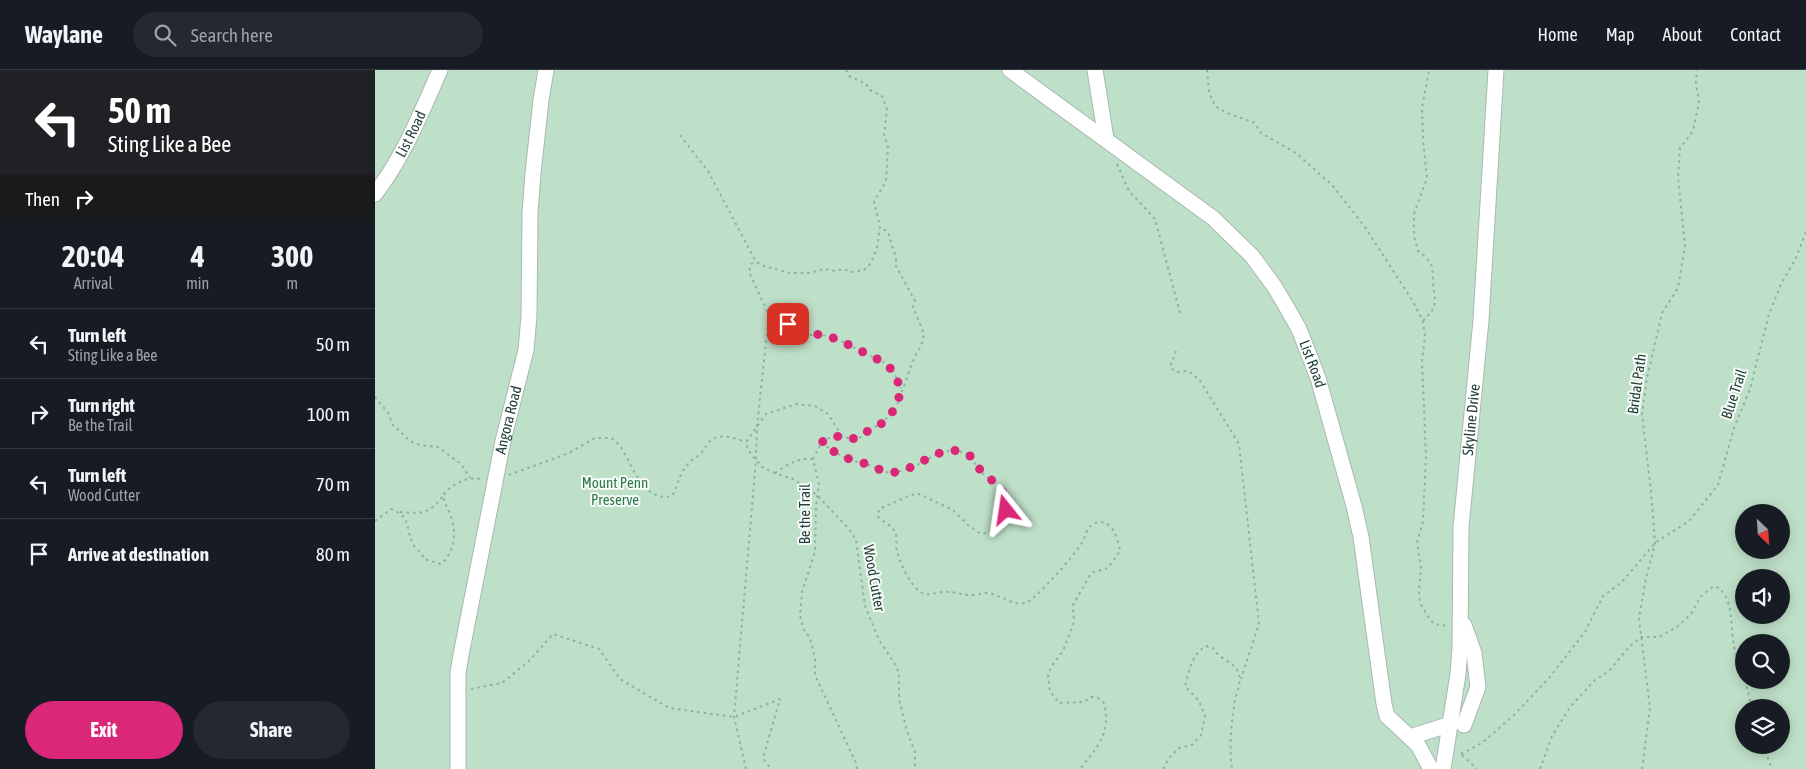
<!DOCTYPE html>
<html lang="en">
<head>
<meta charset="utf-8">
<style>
  body { margin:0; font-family:"Asap Condensed",sans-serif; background:#242831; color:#f1f3f6; height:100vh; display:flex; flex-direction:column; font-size:19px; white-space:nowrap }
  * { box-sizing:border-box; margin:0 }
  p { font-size:16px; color:#9ea1a6 }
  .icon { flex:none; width:28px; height:28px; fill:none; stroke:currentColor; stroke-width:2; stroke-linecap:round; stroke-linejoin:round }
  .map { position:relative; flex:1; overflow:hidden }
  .side { display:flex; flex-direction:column; background:#171b24; width:375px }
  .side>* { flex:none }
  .banner { background:#202124; color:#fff; overflow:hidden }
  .needle { width:32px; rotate:155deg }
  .fabs { position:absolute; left:1360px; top:434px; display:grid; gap:10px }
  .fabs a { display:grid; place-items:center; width:55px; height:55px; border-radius:50%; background:#171b24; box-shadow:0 2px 12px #0003; font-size:25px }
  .pin { position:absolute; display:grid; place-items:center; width:42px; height:42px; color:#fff; margin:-21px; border-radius:10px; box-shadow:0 2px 8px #0006 }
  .me { position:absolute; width:55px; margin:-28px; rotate:345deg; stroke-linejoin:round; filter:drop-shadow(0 0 4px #0008) }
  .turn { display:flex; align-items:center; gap:18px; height:105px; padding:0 25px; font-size:22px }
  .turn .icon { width:65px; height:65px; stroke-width:2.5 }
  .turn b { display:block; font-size:35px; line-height:42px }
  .then { display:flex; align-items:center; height:48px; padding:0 25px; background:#0003; gap:10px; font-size:19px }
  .eta { display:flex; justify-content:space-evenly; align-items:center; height:85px; text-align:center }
  .eta b { font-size:30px; font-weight:700; line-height:35px }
  .primary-button { display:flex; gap:10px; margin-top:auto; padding:10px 25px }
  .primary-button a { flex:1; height:58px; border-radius:30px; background:#db2777; color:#fff; font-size:20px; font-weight:700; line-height:58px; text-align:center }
  .primary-button a+a { background:#242831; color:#f1f3f6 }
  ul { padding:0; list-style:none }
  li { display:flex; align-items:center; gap:15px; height:70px; padding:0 25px; border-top:1px solid #363941 }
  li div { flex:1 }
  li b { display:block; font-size:19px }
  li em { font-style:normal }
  header { display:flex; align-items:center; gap:30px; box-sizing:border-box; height:70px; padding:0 25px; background:#171b24; border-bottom:1px solid #363941 }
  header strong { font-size:24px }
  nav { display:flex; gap:28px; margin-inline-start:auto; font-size:18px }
  .search { width:350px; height:45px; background:#242831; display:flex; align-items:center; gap:12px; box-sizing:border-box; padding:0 18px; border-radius:28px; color:#9ea1a6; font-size:19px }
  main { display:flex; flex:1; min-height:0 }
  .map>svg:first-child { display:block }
</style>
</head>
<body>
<header>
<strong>Waylane</strong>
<div class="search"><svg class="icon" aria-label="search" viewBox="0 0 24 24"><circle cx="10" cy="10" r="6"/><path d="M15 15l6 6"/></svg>Search here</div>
<nav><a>Home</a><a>Map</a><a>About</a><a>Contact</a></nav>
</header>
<main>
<section class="side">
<div class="banner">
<div class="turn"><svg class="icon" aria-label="left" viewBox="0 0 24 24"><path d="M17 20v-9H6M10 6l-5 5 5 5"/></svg><div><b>50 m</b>Sting Like a Bee</div></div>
<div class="then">Then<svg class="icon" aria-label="right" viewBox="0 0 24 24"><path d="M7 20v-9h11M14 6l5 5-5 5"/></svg></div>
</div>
<div class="eta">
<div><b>20:04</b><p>Arrival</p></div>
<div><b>4</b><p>min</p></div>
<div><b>300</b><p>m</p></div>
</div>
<ul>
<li><svg class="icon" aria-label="left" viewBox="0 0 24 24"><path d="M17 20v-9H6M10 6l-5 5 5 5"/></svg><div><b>Turn left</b><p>Sting Like a Bee</p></div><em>50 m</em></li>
<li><svg class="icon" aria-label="right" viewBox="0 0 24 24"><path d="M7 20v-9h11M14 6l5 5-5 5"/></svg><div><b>Turn right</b><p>Be the Trail</p></div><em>100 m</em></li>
<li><svg class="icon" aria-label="left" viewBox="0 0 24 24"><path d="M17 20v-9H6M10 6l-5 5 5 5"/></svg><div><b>Turn left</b><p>Wood Cutter</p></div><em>70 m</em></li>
<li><svg class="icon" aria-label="arrive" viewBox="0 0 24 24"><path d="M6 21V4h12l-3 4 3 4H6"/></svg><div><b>Arrive at destination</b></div><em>80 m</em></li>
</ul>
<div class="primary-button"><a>Exit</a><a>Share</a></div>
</section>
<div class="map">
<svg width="1431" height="699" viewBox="0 0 1431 699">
  <rect width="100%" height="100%" fill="#e6efeb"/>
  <path fill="#bfe0c8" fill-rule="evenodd" d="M 0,0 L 1431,0 L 1431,699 L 0,699 ZM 1369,442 L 1406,442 L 1406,480 L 1369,480 ZM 1369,508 L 1406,508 L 1406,545 L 1369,545 ZM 1369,572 L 1406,572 L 1406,610 L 1369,610 ZM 1369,638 L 1406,638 L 1406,675 L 1369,675 Z"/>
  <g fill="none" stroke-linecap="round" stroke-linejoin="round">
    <defs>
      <g id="minor">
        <path id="s1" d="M 635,0 L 838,148 L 877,186 L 899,216 L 911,236 L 924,259 L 943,308 L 979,436 L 986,467 L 1009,634 L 1012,646 L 1043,675 L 1056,699"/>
        <path d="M 720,0 L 731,69"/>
        <path id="s2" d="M 0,124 C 29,86 46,43 65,0"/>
        <path d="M 1089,655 L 1103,617 L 1099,583 L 1089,555"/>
        <path d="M 1035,667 L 1076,654"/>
        <path id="s3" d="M 83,699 L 83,603 L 86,585 L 128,371 L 151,280 L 154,246 L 155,143 L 158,103 L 166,30 L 171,0"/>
        <path id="s4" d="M 1068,699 L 1083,604 L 1085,578 L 1086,457 L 1106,250 L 1121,0"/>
      </g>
    </defs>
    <use href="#minor" stroke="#a8b8b2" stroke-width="17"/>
    <path stroke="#86b3a5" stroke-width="2" stroke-dasharray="2.5 4" stroke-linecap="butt" d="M 471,0 L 474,6 L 491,14 L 495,20 L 507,26 L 512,40 L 509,65 L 513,77 L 511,111 L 499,132 L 505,157 L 502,178 L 496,193 L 489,200 L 478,202 L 468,199 L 460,201 L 449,199 L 435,203 L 415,203 L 389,196 L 381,192 L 376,194 L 374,202 L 394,245 L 404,252 L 413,254 L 436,265 L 448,265 L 466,271 L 510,293 L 519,302 L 526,318
      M 832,0 L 834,22 L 840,36 L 852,43 L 880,53 L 886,63 L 921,83 L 957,115 L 990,157 L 1037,230 L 1048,251 L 1050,266 L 1047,291 L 1051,387 L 1048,451 L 1042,473 L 1046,498 L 1044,520 L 1045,533 L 1054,548 L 1059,554 L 1072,556
      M 305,65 L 333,101 L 381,192
      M 742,94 L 754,121 L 780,149 L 805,243
      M 1048,251 C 1065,234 1059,232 1058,211 C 1057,193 1058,193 1043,181 L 1039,166 L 1039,144 L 1052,108 L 1048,70 L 1047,38 L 1054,0
      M 801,281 L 795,297 L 801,302 L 813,301 L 824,309 L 864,374 L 884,554 L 866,609
      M 0,327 L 14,344 L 17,354 L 35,371 L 45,375 L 63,377 L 86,394 L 95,408
      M 467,366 L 453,344 L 440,336 L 421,334 L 391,344 L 371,372 L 373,380 L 387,397 L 400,403 L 418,409 L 442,425 L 474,459 L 481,470 L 490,536 L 504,570 L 522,597 L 524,607 L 524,629 L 532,661 L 540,682 L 540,699
      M 447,372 C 464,388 476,390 497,396 C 502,398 506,402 511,402 C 519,404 530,400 537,397 C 551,392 563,380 579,381 C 599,381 597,393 607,403 C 619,413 637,423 630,442 C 626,453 617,462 606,464 L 594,456 L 578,440 L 544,424 L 536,425 L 504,439 L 503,447 C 509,452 517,456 520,462 C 523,467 520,475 522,481 C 524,492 538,522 550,524 C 556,525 563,522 569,522 C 579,521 589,526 599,525 C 603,525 606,523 610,523 C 624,523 636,536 650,533 C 659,532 701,483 707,473 C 711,466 711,458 718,454 C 736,445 743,468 745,481 L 733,498 L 716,503 L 698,535 L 699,552 L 688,581 L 676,597 L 673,606 L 675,621 L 684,633 L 709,632 L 716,627 L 723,628 L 729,633 C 736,664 723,676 705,699
      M 400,403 C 413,394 422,388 438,389
      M 134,405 L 194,383 L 220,368 L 236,368 C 240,371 244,374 247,379 C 258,397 269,433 297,426 C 302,418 303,409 308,401 C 313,391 321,389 327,382 C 330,379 331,375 334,372 C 343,362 360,368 371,372
      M 25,442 C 47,444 54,444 68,426
      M 0,451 L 16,439 C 37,447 30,458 38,474 C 41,480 47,482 49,489 L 66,494 C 79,484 82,462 76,447 C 74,439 69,434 68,425 C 80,412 90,407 107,409
      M 1370,610 L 1377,638
      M 96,619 L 127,613 L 154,591 L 178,564 L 224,579 L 245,609 L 294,638 L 359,647 L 405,629 L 388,688 L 396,699
      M 1388,675 L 1397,699
      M 1086,684 L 1107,673 L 1139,645 L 1174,608 L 1210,562 L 1228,526 L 1247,512 L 1280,473 L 1314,451 L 1343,415 L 1359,358 L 1375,319 L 1394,244 L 1406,214 L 1420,190 L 1431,162
      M 1087,685 L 1102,699
      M 371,699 L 359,647 L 381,390 L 382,356 L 394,245
      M 482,699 L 481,693 L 440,605 L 440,588 L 435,568 L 428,558 L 425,545 L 427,522 L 440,482 L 441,436 L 444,414 L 438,389 L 447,372 L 456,367 L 467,366 L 476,369 L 486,367 L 495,359 L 506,354 L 521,338 L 539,288 L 546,276 L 549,264 L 538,237 L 540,231 L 521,196 L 521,188 L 513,162 L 505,157
      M 788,699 L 794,688 L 804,678 L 817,675 L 826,665 L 830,646 L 824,631 L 810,616 C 815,600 816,585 831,576 L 838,578 C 844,589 859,592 863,602 C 868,613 860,624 859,636 C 856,657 854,678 857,699
      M 1165,699 L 1177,666 L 1196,636 L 1220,610 L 1234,601 L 1254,577 L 1266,567 L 1284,567 L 1302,557 L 1316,544 L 1326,526 L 1339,516 C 1360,523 1355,559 1359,576 C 1361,586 1365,596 1369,605
      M 1267,699 L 1275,638 L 1264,548 L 1271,508 L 1280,473 L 1276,421 L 1267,344 L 1272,308 L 1287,243 L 1303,218 L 1310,176 L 1303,107 L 1305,78 L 1318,61 L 1324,32 L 1321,12 L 1322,0"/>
    <use href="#minor" stroke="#fff" stroke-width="15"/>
  </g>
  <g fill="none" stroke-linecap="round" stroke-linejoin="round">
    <path stroke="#db2777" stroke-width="9" stroke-dasharray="0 16.2" d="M 413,254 L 436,265 L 448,264 L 466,271 L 510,293 L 519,302 L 526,320 L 521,338 L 506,354 L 495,359 L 486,367 L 476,369 L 467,366 L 456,367 L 447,372 C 465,389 476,389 498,396 C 503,398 507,402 512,402 C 540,406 564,369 592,384 C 600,388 602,398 609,404 C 623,415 632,421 631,440"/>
  </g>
  <g text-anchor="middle" stroke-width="4" stroke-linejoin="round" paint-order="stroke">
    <g font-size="15" fill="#24423a" stroke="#f7fbf9">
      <text dy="5" stroke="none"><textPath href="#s2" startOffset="70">List Road</textPath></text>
      <text dy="5" stroke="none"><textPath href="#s1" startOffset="430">List Road</textPath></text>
      <text transform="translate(1262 314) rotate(-82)" y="5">Bridal Path</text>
      <text transform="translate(1359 324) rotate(-72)" y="5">Blue Trail</text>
      <text dy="5" stroke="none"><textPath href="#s3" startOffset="354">Angora Road</textPath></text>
      <text dy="5" stroke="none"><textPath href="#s4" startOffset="351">Skyline Drive</textPath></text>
      <text transform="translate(430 444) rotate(-90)" y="5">Be the Trail</text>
      <text transform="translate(499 508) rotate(80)" y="5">Wood Cutter</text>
    </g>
    <g font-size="15" fill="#2d7a4b" stroke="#f7fbf9">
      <text x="240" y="418">Mount Penn<tspan x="240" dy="17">Preserve</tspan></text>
    </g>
  </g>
</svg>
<div class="fabs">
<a><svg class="needle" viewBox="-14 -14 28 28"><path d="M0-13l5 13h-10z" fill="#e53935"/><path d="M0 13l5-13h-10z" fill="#9ea1a6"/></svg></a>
<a><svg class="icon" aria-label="sound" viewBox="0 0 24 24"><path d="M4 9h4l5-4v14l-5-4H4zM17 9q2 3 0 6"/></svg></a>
<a><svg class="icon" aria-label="search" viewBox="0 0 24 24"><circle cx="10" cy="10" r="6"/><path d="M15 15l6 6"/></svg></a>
<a><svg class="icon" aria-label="layers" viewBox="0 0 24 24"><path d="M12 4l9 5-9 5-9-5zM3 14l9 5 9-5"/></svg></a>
</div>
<div class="pin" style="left:413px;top:254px;background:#d93025"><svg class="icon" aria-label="arrive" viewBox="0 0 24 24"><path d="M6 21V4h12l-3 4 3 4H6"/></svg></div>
<svg class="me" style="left:631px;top:440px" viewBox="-20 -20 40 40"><path d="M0-17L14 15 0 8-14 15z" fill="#db2777" stroke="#fff" stroke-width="4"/></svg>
</div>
</main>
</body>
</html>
